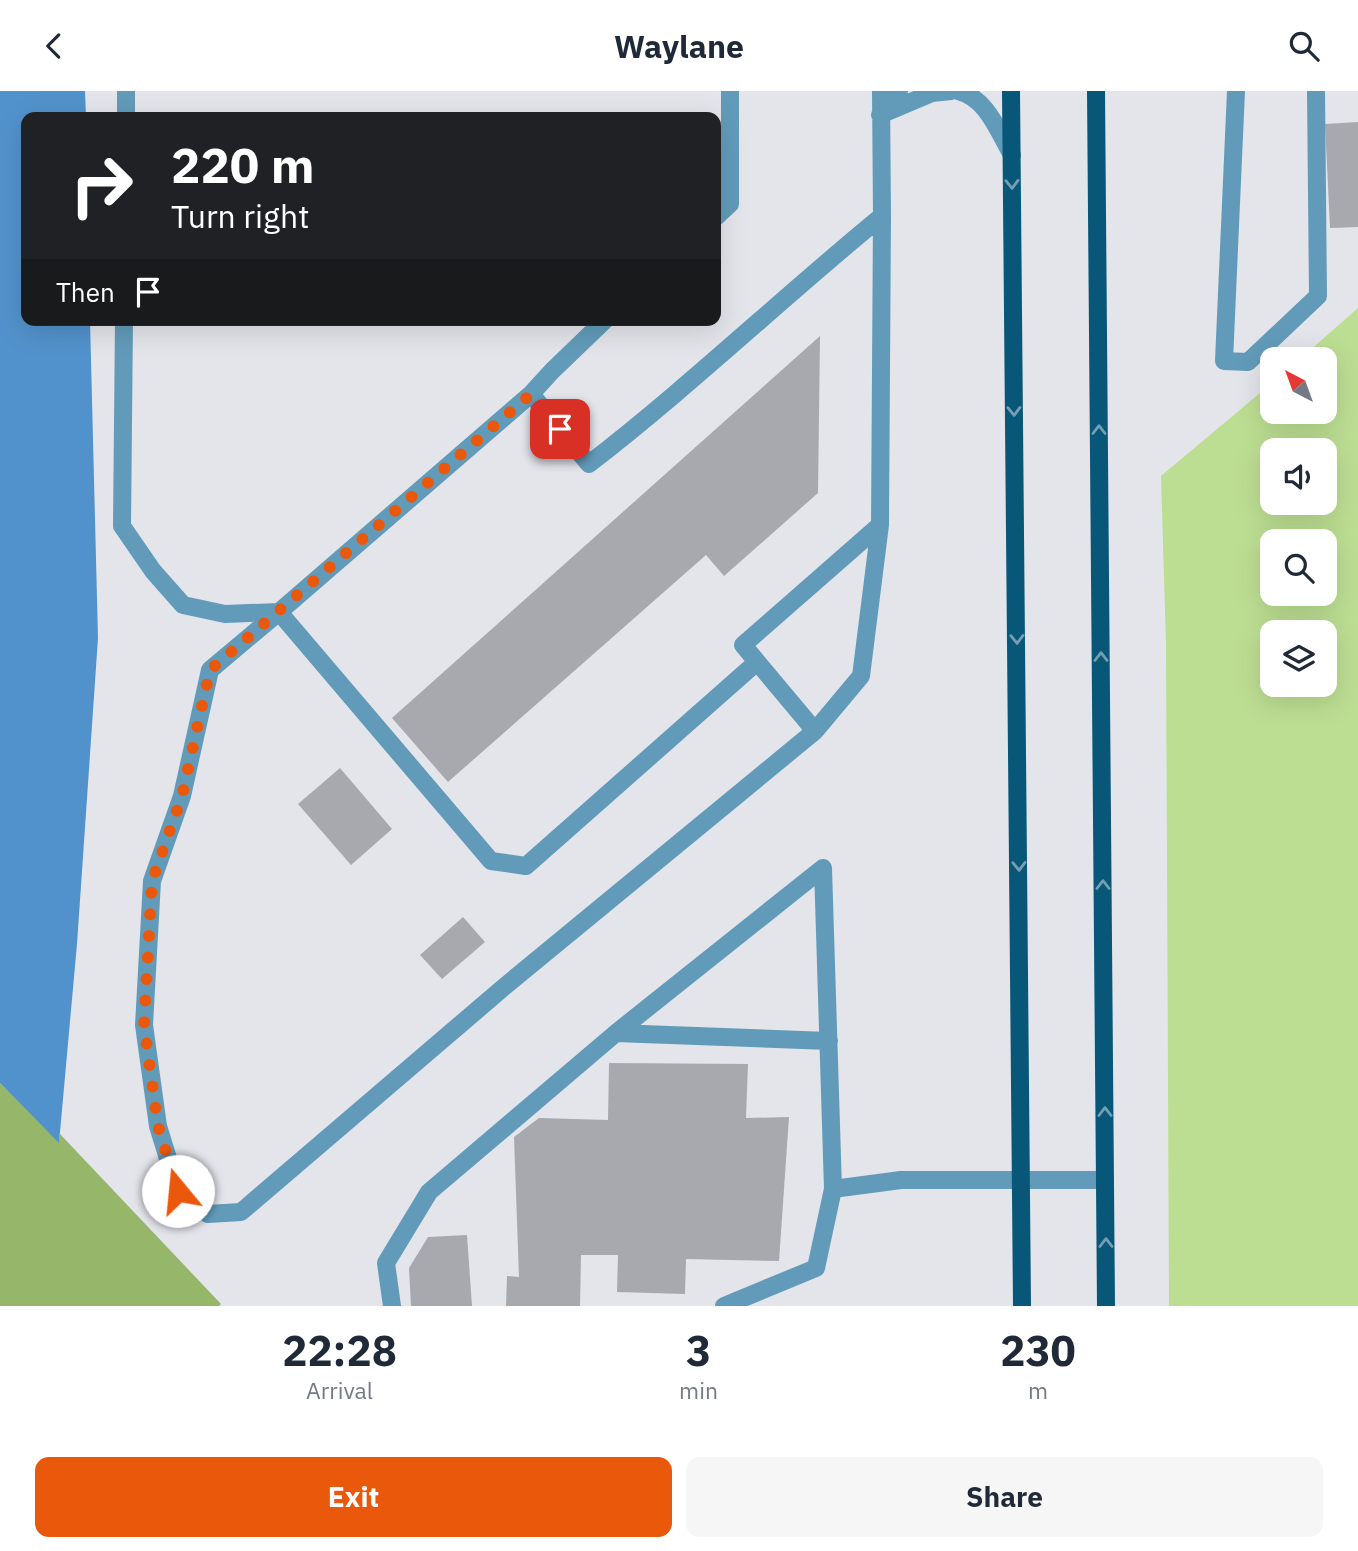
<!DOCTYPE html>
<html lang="en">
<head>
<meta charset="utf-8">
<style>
  body { margin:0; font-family:"IBM Plex Sans",sans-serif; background:#f6f6f7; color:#1f2937; height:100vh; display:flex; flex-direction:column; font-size:26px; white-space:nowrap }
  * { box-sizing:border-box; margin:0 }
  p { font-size:23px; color:#747a83 }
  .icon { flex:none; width:38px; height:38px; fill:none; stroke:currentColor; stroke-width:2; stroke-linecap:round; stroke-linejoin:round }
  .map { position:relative; height:1215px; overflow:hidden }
  .side { display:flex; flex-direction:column; background:#fff; flex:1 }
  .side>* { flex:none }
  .guide { position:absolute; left:21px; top:21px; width:700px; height:214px; border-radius:14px; box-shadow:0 7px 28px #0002; background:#202124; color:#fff; overflow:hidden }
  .needle { width:46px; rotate:319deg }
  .tools { position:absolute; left:1260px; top:256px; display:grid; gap:14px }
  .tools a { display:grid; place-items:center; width:77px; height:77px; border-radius:14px; background:#fff; box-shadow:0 7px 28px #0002; font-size:35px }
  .pin { position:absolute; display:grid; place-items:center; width:60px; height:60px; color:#fff; margin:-30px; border-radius:14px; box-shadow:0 4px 10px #0006 }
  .me { position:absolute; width:77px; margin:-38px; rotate:343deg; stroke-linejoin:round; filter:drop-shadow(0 0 5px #0008) }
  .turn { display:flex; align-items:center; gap:24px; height:147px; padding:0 35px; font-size:32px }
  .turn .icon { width:91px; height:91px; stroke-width:2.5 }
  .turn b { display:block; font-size:49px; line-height:60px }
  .then { display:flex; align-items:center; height:66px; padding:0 35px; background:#0003; gap:14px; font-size:26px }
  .eta { display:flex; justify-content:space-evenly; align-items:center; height:119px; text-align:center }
  .eta b { font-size:42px; font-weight:700; line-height:49px }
  .cta { display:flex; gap:14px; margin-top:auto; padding:14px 35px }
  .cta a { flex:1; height:80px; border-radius:14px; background:#ea580c; color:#fff; font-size:28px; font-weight:700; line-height:80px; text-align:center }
  .cta a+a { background:#f6f6f7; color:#1f2937 }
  header { display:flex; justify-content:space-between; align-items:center; height:91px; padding:0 35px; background:#fff; font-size:32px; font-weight:700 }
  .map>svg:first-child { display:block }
</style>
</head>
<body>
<header><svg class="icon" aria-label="back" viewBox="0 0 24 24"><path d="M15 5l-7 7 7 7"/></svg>Waylane<svg class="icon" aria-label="search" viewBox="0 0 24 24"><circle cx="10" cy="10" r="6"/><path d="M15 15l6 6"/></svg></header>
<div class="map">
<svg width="1358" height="1215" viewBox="0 0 1358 1215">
  <rect width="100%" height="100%" fill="#e3e5eb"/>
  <path fill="#bcde92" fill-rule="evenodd" d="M 1358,217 L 1358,1215 L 1169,1215 L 1166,554 L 1161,385 L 1272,292 L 1272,320 L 1325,320 L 1325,268 L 1300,268 ZM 1272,359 L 1325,359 L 1325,411 L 1272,411 ZM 1272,450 L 1325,450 L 1325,502 L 1272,502 ZM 1272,541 L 1325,541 L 1325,593 L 1272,593 Z"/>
  <path fill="#96b76a" d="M 0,992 L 59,1051 L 60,1043 L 221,1213 L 219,1215 L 0,1215 Z"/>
  <path fill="#5292cc" d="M 0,0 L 85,0 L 86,26 L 26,26 L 26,229 L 90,229 L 98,547 L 77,853 L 59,1052 L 0,992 Z"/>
  <path fill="#a7a9ae" d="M 1358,31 L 1358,136 L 1330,137 L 1325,33 Z
    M 820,245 L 818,402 L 724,485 L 706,464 L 448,691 L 392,627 Z
    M 340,677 L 392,738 L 351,774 L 298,713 Z
    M 463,826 L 485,851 L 442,888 L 420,864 Z
    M 609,972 L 748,973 L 746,1027 L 789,1026 L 779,1170 L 686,1168 L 685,1203 L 617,1201 L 618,1164 L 581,1164 L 580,1215 L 506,1215 L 507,1185 L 519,1186 L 514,1046 L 539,1027 L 608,1029 Z
    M 467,1144 L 472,1215 L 411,1215 L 409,1177 L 428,1146 Z"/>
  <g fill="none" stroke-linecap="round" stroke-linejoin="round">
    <path stroke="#629bba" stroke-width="18" d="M 899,0 L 880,24 L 932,2 L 951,0
      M 958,0 C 987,7 998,40 1012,64
      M 1236,0 L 1224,270 L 1248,271 L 1318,205 L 1316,0
      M 126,26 L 126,0
      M 716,126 L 730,113 L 730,0
      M 124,229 L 122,435 L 153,480 L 183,514 L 225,523 L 279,521
      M 605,229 L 552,280 L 531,303 L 589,373 C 690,295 783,206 882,125 L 881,0
      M 531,303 L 279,521 L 491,770 L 526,775 L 757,571
      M 279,521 L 210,579 L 182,705 L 152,790 L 144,934 L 158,1035 L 178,1100 L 208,1123 L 241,1121 L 504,896 L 815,640 L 743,554 L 880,434 L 882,125
      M 815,640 L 861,585 L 880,434
      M 616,942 L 829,950
      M 833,1098 L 901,1089 L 1105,1089
      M 392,1215 L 386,1172 L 429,1101 L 616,942 L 823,777
      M 724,1215 L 816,1177 L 833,1098 L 823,777"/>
    <path stroke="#085778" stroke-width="18" d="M 1011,0 L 1022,1215
      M 1096,0 L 1106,1215"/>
  </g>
  <defs><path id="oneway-chevron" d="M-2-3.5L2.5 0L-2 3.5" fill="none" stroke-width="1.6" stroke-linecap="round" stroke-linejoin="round" transform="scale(1.75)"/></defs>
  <g stroke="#769eb2">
    <use href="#oneway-chevron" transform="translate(1012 93) rotate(89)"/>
    <use href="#oneway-chevron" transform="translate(1014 320) rotate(89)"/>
    <use href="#oneway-chevron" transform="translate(1099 339) rotate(-90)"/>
    <use href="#oneway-chevron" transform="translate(1017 548) rotate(89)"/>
    <use href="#oneway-chevron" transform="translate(1101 566) rotate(-90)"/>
    <use href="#oneway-chevron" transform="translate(1019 775) rotate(89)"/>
    <use href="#oneway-chevron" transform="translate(1103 794) rotate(-90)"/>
    <use href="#oneway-chevron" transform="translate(1105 1021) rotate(-90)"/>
    <use href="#oneway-chevron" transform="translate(1106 1152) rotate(-90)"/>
  </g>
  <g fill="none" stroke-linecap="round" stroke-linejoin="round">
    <path stroke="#ea580c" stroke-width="12" stroke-dasharray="0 21.6" d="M 178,1100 L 158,1035 L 144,934 L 152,790 L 182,705 L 210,579 L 531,303 L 560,338"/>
  </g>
</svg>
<div class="tools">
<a><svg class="needle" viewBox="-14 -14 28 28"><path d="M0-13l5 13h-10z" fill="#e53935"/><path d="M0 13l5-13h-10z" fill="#747a83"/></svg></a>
<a><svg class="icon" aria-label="sound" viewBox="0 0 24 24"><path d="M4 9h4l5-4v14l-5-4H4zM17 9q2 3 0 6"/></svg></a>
<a><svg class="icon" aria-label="search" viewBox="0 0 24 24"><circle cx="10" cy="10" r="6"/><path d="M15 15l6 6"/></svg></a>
<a><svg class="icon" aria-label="layers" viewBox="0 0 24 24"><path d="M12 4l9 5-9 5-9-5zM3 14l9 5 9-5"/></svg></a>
</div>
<div class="pin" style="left:560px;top:338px;background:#d93025"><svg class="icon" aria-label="arrive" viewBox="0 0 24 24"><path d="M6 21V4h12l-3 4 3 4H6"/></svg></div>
<svg class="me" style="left:178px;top:1100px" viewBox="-20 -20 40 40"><circle r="19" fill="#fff"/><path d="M0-13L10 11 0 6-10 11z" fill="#ea580c"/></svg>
<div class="guide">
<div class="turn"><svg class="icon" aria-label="right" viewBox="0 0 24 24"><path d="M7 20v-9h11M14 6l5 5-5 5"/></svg><div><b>220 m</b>Turn right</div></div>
<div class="then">Then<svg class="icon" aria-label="arrive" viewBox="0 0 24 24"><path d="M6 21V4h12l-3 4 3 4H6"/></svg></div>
</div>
</div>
<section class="side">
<div class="eta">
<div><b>22:28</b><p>Arrival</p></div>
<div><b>3</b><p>min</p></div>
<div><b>230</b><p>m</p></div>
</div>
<div class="cta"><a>Exit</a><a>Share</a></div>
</section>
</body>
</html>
